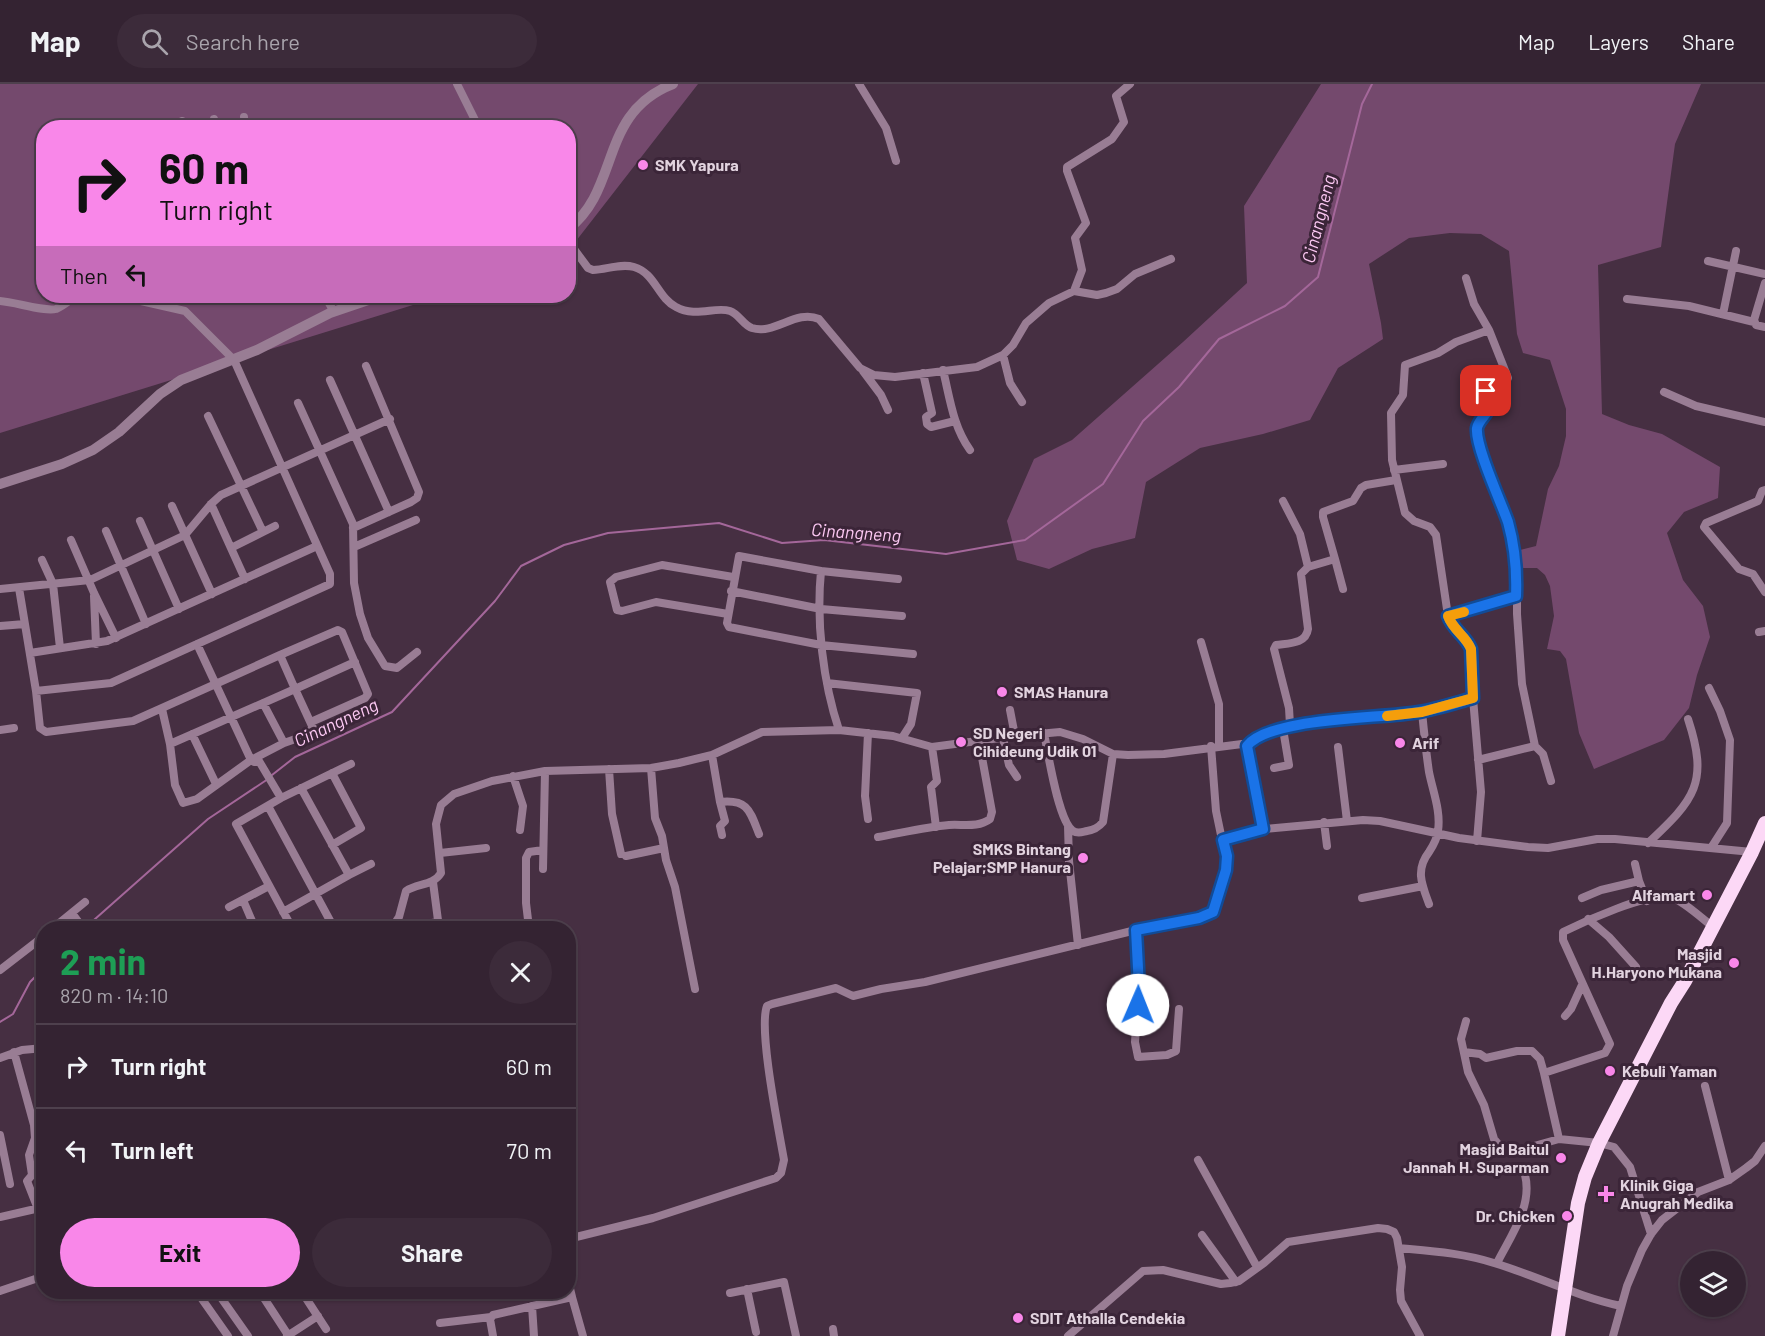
<!DOCTYPE html>
<html lang="en">
<head>
<meta charset="utf-8">
<style>
  body { margin:0; font-family:Barlow,sans-serif; background:#3c2b3a; color:#f1f3f6; height:100vh; display:flex; flex-direction:column; font-size:22px; white-space:nowrap }
  * { box-sizing:border-box; margin:0 }
  p { font-size:20px; color:#a9a4ac }
  .icon { flex:none; width:33px; height:33px; fill:none; stroke:currentColor; stroke-width:2; stroke-linecap:round; stroke-linejoin:round }
  .map { position:relative; flex:1; overflow:hidden }
  .details { position:absolute; left:36px; top:837px; width:540px; height:378px; display:flex; flex-direction:column; background:#342332; border-radius:24px; box-shadow:0 2px 4px #0004,0 0 0 2px #4e404d }
  .details>* { flex:none }
  .hud { position:absolute; left:36px; top:36px; width:540px; height:183px; border-radius:24px; box-shadow:0 2px 4px #0004,0 0 0 2px #4e404d; background:#f987e9; color:#111; overflow:hidden }
  .controls { position:absolute; left:1680px; top:1167px; display:grid; gap:12px }
  .controls a { display:grid; place-items:center; width:66px; height:66px; border-radius:50%; background:#342332; box-shadow:0 2px 4px #0004,0 0 0 2px #4e404d; font-size:30px }
  .pin { position:absolute; display:grid; place-items:center; width:51px; height:51px; color:#fff; margin:-26px; border-radius:12px; box-shadow:0 3px 9px #0006 }
  .me { position:absolute; width:66px; margin:-33px; rotate:1deg; stroke-linejoin:round; filter:drop-shadow(0 0 4px #0008) }
  .turn { display:flex; align-items:center; gap:21px; height:126px; padding:0 24px; font-size:27px }
  .turn .icon { width:78px; height:78px; stroke-width:2.5 }
  .turn b { display:block; font-size:42px; line-height:51px }
  .then { display:flex; align-items:center; height:57px; padding:0 24px; background:#0003; gap:12px; font-size:22px }
  .round { display:grid; place-items:center; flex:none; width:63px; height:63px; border-radius:32px; background:#3c2b3a }
  .head { display:flex; align-items:center; justify-content:space-between; height:102px; padding:0 24px }
  h1 { font-size:36px; font-weight:700; line-height:45px; color:#1e9e55 }
  .primary-button { display:flex; gap:12px; margin-top:auto; padding:12px 24px }
  .primary-button a { flex:1; height:69px; border-radius:36px; background:#f987e9; color:#111; font-size:24px; font-weight:700; line-height:69px; text-align:center }
  .primary-button a+a { background:#3c2b3a; color:#f1f3f6 }
  ul { padding:0; list-style:none }
  li { display:flex; align-items:center; gap:18px; height:84px; padding:0 24px; border-top:2px solid #4e404d }
  li div { flex:1 }
  li b { display:block; font-size:22px }
  li em { font-style:normal }
  header { display:flex; align-items:center; gap:36px; box-sizing:border-box; height:84px; padding:0 30px; background:#342332; border-bottom:2px solid #4e404d }
  header strong { font-size:28px }
  nav { display:flex; gap:33px; margin-inline-start:auto; font-size:21px }
  .search { width:420px; height:54px; background:#3c2b3a; display:flex; align-items:center; gap:15px; box-sizing:border-box; padding:0 21px; border-radius:33px; color:#a9a4ac; font-size:22px }
  .map>svg:first-child { display:block }
</style>
</head>
<body>
<header>
<strong>Map</strong>
<div class="search"><svg class="icon" aria-label="search" viewBox="0 0 24 24"><circle cx="10" cy="10" r="6"/><path d="M15 15l6 6"/></svg>Search here</div>
<nav><a>Map</a><a>Layers</a><a>Share</a></nav>
</header>
<div class="map">
<svg width="1765" height="1252" viewBox="0 0 1765 1252">
  <rect width="100%" height="100%" fill="#462f42"/>
  <path fill="#74496d" d="M 0,0 L 698,0 L 569,166 L 568,44 L 44,44 L 44,212 L 442,212 L 0,349 Z
    M 1321,0 L 1701,0 L 1675,60 L 1661,163 L 1598,181 L 1602,330 L 1629,341 L 1662,350 L 1720,383 L 1718,414 L 1684,428 L 1667,449 L 1683,496 L 1703,522 L 1710,553 L 1697,591 L 1689,624 L 1664,656 L 1594,685 L 1579,649 L 1566,575 L 1560,567 L 1547,565 L 1554,532 L 1550,502 L 1545,491 L 1537,484 L 1523,484 L 1520,466 L 1536,462 L 1548,405 L 1559,382 L 1566,352 L 1566,325 L 1550,276 L 1523,269 L 1517,250 L 1509,167 L 1481,150 L 1450,149 L 1409,154 L 1369,180 L 1381,239 L 1383,255 L 1338,284 L 1310,336 L 1263,350 L 1200,364 L 1146,398 L 1135,454 L 1092,465 L 1049,485 L 1017,476 L 1007,437 L 1034,375 L 1072,356 L 1183,258 L 1247,199 L 1244,122 Z"/>
  <g fill="none" stroke-linecap="round" stroke-linejoin="round">
    <path stroke="#a4679a" stroke-width="2" d="M 272,691 L 295,673 L 392,628 L 495,517 L 521,482 L 564,461 L 608,449 L 719,439 L 782,459 L 824,456 L 946,470 L 1025,456 L 1103,400 L 1143,337 L 1179,303 L 1219,255 L 1285,222 L 1318,193 L 1362,20 L 1372,0
      M 86,843 L 208,735 L 268,695
      M 0,938 L 13,930 L 30,898 L 44,884"/>
    <path stroke="#997d94" stroke-width="8" d="M 457,0 L 479,44
      M 859,0 L 886,44 L 896,77
      M 244,33 L 245,44
      M 214,35 L 215,44
      M 182,37 L 183,44
      M 568,157 L 588,184 L 593,186 C 606,186 620,179 634,183 C 655,189 658,214 676,223 C 696,234 715,222 730,227 C 739,230 743,241 752,244 C 775,251 796,225 819,235 L 860,284 L 874,291 L 895,293 L 977,283 L 1003,271 L 1013,261 L 1026,239 L 1049,219 L 1074,207 L 1097,211 L 1106,209 L 1117,205 L 1135,190 L 1171,175
      M 1708,177 L 1765,190
      M 1466,194 L 1474,220 L 1489,246
      M 1765,199 L 1754,236 L 1756,241 L 1765,243
      M 1074,207 L 1082,186 L 1075,154 L 1086,139 L 1067,87 L 1067,83 L 1112,55 L 1124,38 L 1116,12 L 1130,0
      M 325,212 L 334,228
      M 1627,215 L 1689,222 L 1754,238
      M 0,217 C 15,218 45,228 56,225 C 63,222 70,216 76,212
      M 1723,230 L 1736,167
      M 1003,271 L 1010,299 L 1022,318
      M 943,286 C 950,315 953,342 970,366
      M 863,287 L 881,311 L 888,326
      M 923,289 L 932,329 L 926,333 L 927,340 L 931,343 L 955,337
      M 330,296 L 389,428
      M 1664,308 L 1696,322 L 1765,338
      M 298,319 L 353,440 L 354,499 L 360,530 L 368,554 L 385,582 L 397,584 L 417,568
      M 208,332 L 263,448 L 231,464
      M 1394,386 L 1443,380
      M 1765,406 L 1762,407 L 1758,417 L 1706,439 L 1704,443 L 1739,485 L 1753,490 L 1765,508
      M 1283,417 L 1300,450 L 1308,483
      M 211,420 L 245,495
      M 172,422 L 212,510
      M 140,437 L 179,525
      M 353,444 L 411,418 L 417,414 L 419,408 L 366,282
      M 106,447 L 146,540
      M 263,448 L 275,442
      M 71,456 L 94,509 L 116,554
      M 354,463 L 416,436
      M 1335,475 L 1343,505
      M 42,476 L 53,500 L 60,564
      M 821,487 L 739,472 L 727,539 L 729,543 L 821,561 L 913,570
      M 19,504 L 36,607 L 111,599 L 330,500 L 330,490 L 234,276 L 185,227 L 119,212
      M 0,505 L 90,496 L 185,451 L 211,420 L 221,411 L 390,335
      M 731,507 L 821,525 L 902,532
      M 94,512 L 96,560
      M 728,530 L 656,518 L 622,527 L 617,526 L 610,498 L 616,493 L 662,481 L 733,493
      M 1448,532 L 1516,512
      M 0,542 L 25,540
      M 1759,548 L 1765,547
      M 1201,558 L 1219,620 L 1219,662
      M 197,560 L 251,676 L 254,678 L 259,677 L 281,714 L 236,740 L 292,844
      M 30,569 L 107,557 L 317,462
      M 280,571 L 338,546 L 342,548 L 368,610 L 365,614 L 311,638
      M 827,599 L 917,609 L 911,640 L 902,654
      M 1709,604 L 1720,627 L 1730,656 L 1727,739 L 1711,764
      M 36,607 L 40,644 L 46,648 L 133,637 L 280,571 L 295,605 L 170,660 L 162,625
      M 263,619 L 284,659 L 304,652 L 313,644 L 295,605 L 355,578
      M 1010,626 L 1015,652
      M 1422,628 C 1424,648 1426,668 1429,688 C 1433,708 1441,727 1438,747 C 1437,755 1433,762 1429,768 C 1415,786 1422,801 1429,820
      M 1290,641 L 1422,628 L 1473,614
      M 0,646 L 14,644
      M 839,646 C 823,598 816,538 821,487 L 898,495
      M 1044,649 C 1048,668 1058,737 1073,747 C 1078,750 1082,748 1087,747 C 1094,746 1098,744 1103,738 L 1113,670
      M 192,650 L 216,700
      M 1003,654 L 1009,681 L 1017,693
      M 170,660 L 175,701 L 183,719 L 197,715 L 251,676 L 284,659
      M 1247,662 L 1257,652 L 1290,641 L 1289,624 L 1274,565 L 1276,561 C 1289,559 1306,560 1308,545 L 1301,490 L 1308,483 L 1335,475 L 1323,433 L 1323,428 L 1353,417 L 1361,404 L 1366,401 L 1396,396
      M 932,663 L 937,697 L 931,703 L 936,743
      M 1338,663 L 1347,737
      M 712,671 L 720,718 C 748,715 750,727 759,750
      M 1478,676 L 1535,662
      M 651,684 L 655,734 L 662,752 L 666,776 L 675,803 L 695,905
      M 1274,684 L 1289,681 L 1283,645
      M 609,685 L 612,730 L 621,770
      M 513,692 L 523,722 L 520,746
      M 281,714 L 351,680
      M 720,718 L 725,737 L 720,742 L 722,751
      M 268,722 L 334,844
      M 868,735 L 865,712 L 868,649
      M 1324,738 L 1327,762
      M 1068,742 L 1069,777 L 1078,861
      M 878,753 C 901,749 925,743 949,741 C 963,740 978,744 990,735 L 992,728 L 979,657
      M 1223,756 L 1263,745
      M 1477,757 L 1481,708 L 1473,614 L 1471,565 C 1466,552 1453,546 1448,532 L 1436,451 L 1430,443 L 1414,437 L 1405,429 L 1392,376 L 1391,329 L 1403,311 L 1405,281 L 1438,269 L 1456,258 L 1489,246 L 1508,294 L 1506,298 L 1488,305 L 1484,310 L 1487,328 L 1478,341 L 1477,347 L 1483,373 L 1511,448 L 1517,482 L 1517,530 L 1522,600 L 1535,662 L 1543,670 L 1551,697
      M 1648,759 C 1695,715 1709,699 1688,635
      M 332,761 L 361,744 L 332,689
      M 440,769 L 486,764
      M 626,772 L 664,764
      M 1635,780 L 1639,797
      M 543,785 L 545,687
      M 349,791 L 371,780
      M 433,798 L 439,844
      M 1362,814 L 1423,802
      M 1582,814 L 1601,806 L 1639,797 L 1647,817
      M 243,816 L 255,844
      M 229,823 L 269,802
      M 283,828 L 349,791 L 301,704
      M 72,829 L 83,844
      M 1588,835 L 1609,853 L 1636,883
      M 53,844 L 85,818
      M 392,844 L 399,833 L 406,807 C 418,799 433,802 441,789 L 436,740 L 441,721 L 454,710 L 492,697 L 545,687 L 651,684 L 679,679 L 712,671 L 762,648 L 839,646 L 893,652 L 932,663 L 1015,652 L 1060,648 L 1083,655 L 1113,670 L 1128,671 L 1164,670 L 1242,660 L 1247,662 L 1248,666 L 1262,740 L 1265,745 L 1363,736 L 1380,737 L 1459,754 L 1528,763 L 1548,764 L 1597,755 L 1615,755 L 1752,768
      M 401,844 L 438,838
      M 529,844 L 526,819 L 526,774 L 529,768 L 543,766
      M 1136,846 L 1139,903 L 1135,958 L 1138,973 L 1167,971 L 1176,967 L 1179,925
      M 0,886 L 44,852
      M 1565,932 L 1571,925 L 1582,901
      M 1466,937 L 1461,955 L 1468,988 L 1484,1021 L 1494,1055 L 1500,1062 L 1508,1068 L 1513,1068 L 1559,1055 L 1599,1059 L 1614,1063 L 1630,1083 L 1651,1150
      M 14,968 L 34,1041 L 35,1054 L 29,1071 L 32,1091 L 27,1097 L 38,1125
      M 1464,968 L 1480,970 L 1486,974 L 1517,967 L 1532,967 L 1540,975 L 1544,989
      M 0,974 L 22,966 L 44,964
      M 1705,1002 L 1729,1096
      M 0,1051 L 10,1100
      M 1559,1055 L 1544,989 L 1605,969 L 1610,960 L 1563,856 L 1563,848 C 1585,837 1647,809 1670,813 C 1681,815 1703,835 1713,843
      M 1198,1076 L 1257,1183
      M 0,1133 L 44,1123
      M 1202,1151 L 1236,1198
      M 568,1155 L 653,1134 L 776,1094 L 781,1089 L 784,1076 C 779,1047 758,945 767,922 L 772,920 L 836,904 L 853,912 L 881,905 L 925,898 L 1136,846 L 1199,834 L 1213,828 L 1227,780 L 1216,727 L 1211,662
      M 1399,1164 C 1431,1167 1463,1169 1494,1179 C 1538,1192 1575,1212 1621,1222
      M 1497,1179 C 1510,1153 1533,1122 1525,1091
      M 568,1196 L 572,1213
      M 747,1205 L 756,1248
      M 0,1207 L 44,1192
      M 197,1208 L 228,1252
      M 217,1208 L 248,1252
      M 260,1208 L 288,1251
      M 302,1208 L 326,1245
      M 730,1209 L 784,1198 L 796,1252
      M 532,1222 L 534,1252
      M 440,1239 L 491,1233
      M 833,1245 L 834,1252
      M 287,1252 L 318,1232
      M 493,1252 L 490,1235 L 493,1231 L 572,1213 L 583,1252
      M 1068,1252 L 1143,1187 L 1163,1186 L 1221,1200 L 1230,1199 L 1239,1197 L 1264,1179 L 1288,1158 L 1378,1144 L 1387,1145 L 1394,1148 L 1397,1154 L 1402,1183 L 1400,1206 L 1401,1217 L 1420,1252
      M 1613,1252 L 1627,1202 L 1642,1166 L 1651,1150 L 1662,1136 L 1698,1108 L 1729,1096 L 1746,1084 L 1755,1077 L 1765,1062"/>
    <path stroke="#997d94" stroke-width="10" d="M 568,145 C 621,105 598,29 673,0
      M 0,400 L 62,380 L 93,366 L 119,348 L 160,310 L 181,296 L 257,266 L 330,229 L 380,212"/>
    <path stroke="#fcd8f6" stroke-width="14" d="M 1558,1252 L 1578,1119 L 1585,1093 L 1599,1059 L 1671,919 L 1685,897 L 1752,768 L 1765,739"/>
  </g>
  <g fill="none" stroke-linecap="round" stroke-linejoin="round">
    <defs>
      <path id="route" d="M 1138,921 L 1139,903 L 1136,846 L 1199,834 L 1213,828 L 1226,786 L 1227,772 L 1223,756 L 1263,745 L 1247,662 C 1270,633 1380,635 1419,628 C 1437,625 1455,619 1473,614 L 1471,565 C 1466,552 1453,546 1448,532 L 1516,512 C 1517,487 1515,463 1508,438 C 1501,418 1475,362 1477,344 C 1478,338 1484,333 1487,328 L 1484,310 L 1486,307"/>
    </defs>
    <use href="#route" stroke="#114b97" stroke-width="15"/>
    <use href="#route" stroke="#1a73e8" stroke-width="10"/>
    <path stroke="#f59e0b" stroke-width="10" d="M 1387,632 L 1422,628 L 1473,614 L 1471,565 C 1466,552 1453,546 1448,532 L 1464,528"/>
  </g>
  <g fill="#f987e9" stroke="#3b2538" stroke-width="2">
    <circle cx="643" cy="81" r="6"/>
    <circle cx="1002" cy="608" r="6"/>
    <circle cx="961" cy="658" r="6"/>
    <circle cx="1400" cy="659" r="6"/>
    <circle cx="1083" cy="774" r="6"/>
    <circle cx="1707" cy="811" r="6"/>
    <circle cx="1734" cy="879" r="6"/>
    <circle cx="1610" cy="987" r="6"/>
    <circle cx="1561" cy="1074" r="6"/>
    <path d="M1603 1101h6v6h6v6h-6v6h-6v-6h-6v-6h6z"/>
    <circle cx="1567" cy="1132" r="6"/>
    <circle cx="1018" cy="1234" r="6"/>
  </g>
  <g text-anchor="middle" stroke-width="6" stroke-linejoin="round" paint-order="stroke">
    <g font-size="16" font-weight="bold" fill="#e2d3df" stroke="#3b2538" text-anchor="start">
      <text x="655" y="87">SMK Yapura</text>
      <text x="1014" y="614">SMAS Hanura</text>
      <text x="973" y="655">SD Negeri<tspan x="973" dy="18">Cihideung Udik 01</tspan></text>
      <text x="1412" y="665">Arif</text>
      <text x="1071" y="771" text-anchor="end">SMKS Bintang<tspan x="1071" dy="18">Pelajar;SMP Hanura</tspan></text>
      <text x="1695" y="817" text-anchor="end">Alfamart</text>
      <text x="1722" y="876" text-anchor="end">Masjid<tspan x="1722" dy="18">H.Haryono Mukana</tspan></text>
      <text x="1622" y="993">Kebuli Yaman</text>
      <text x="1549" y="1071" text-anchor="end">Masjid Baitul<tspan x="1549" dy="18">Jannah H. Suparman</tspan></text>
      <text x="1620" y="1107">Klinik Giga<tspan x="1620" dy="18">Anugrah Medika</tspan></text>
      <text x="1555" y="1138" text-anchor="end">Dr. Chicken</text>
      <text x="1030" y="1240">SDIT Athalla Cendekia</text>
    </g>
    <g font-size="18" font-style="italic" fill="#fdc9f4" stroke="#3b2538">
      <text transform="translate(1319 135) rotate(-76)" y="6">Cinangneng</text>
      <text transform="translate(856 449) rotate(4)" y="6">Cinangneng</text>
      <text transform="translate(336 639) rotate(-25)" y="6">Cinangneng</text>
    </g>
  </g>
</svg>
<div class="controls">
<a><svg class="icon" aria-label="layers" viewBox="0 0 24 24"><path d="M12 4l9 5-9 5-9-5zM3 14l9 5 9-5"/></svg></a>
</div>
<div class="pin" style="left:1486px;top:307px;background:#d93025"><svg class="icon" aria-label="arrive" viewBox="0 0 24 24"><path d="M6 21V4h12l-3 4 3 4H6"/></svg></div>
<svg class="me" style="left:1138px;top:921px" viewBox="-20 -20 40 40"><circle r="19" fill="#fff"/><path d="M0-13L10 11 0 6-10 11z" fill="#1a73e8"/></svg>
<div class="hud">
<div class="turn"><svg class="icon" aria-label="right" viewBox="0 0 24 24"><path d="M7 20v-9h11M14 6l5 5-5 5"/></svg><div><b>60 m</b>Turn right</div></div>
<div class="then">Then<svg class="icon" aria-label="left" viewBox="0 0 24 24"><path d="M17 20v-9H6M10 6l-5 5 5 5"/></svg></div>
</div>
<section class="details">
<div class="head"><div><h1>2 min</h1><p>820 m · 14:10</p></div><a class="round"><svg class="icon" aria-label="close" viewBox="0 0 24 24"><path d="M6 6l12 12M18 6L6 18"/></svg></a></div>
<ul>
<li><svg class="icon" aria-label="right" viewBox="0 0 24 24"><path d="M7 20v-9h11M14 6l5 5-5 5"/></svg><div><b>Turn right</b></div><em>60 m</em></li>
<li><svg class="icon" aria-label="left" viewBox="0 0 24 24"><path d="M17 20v-9H6M10 6l-5 5 5 5"/></svg><div><b>Turn left</b></div><em>70 m</em></li>
</ul>
<div class="primary-button"><a>Exit</a><a>Share</a></div>
</section>
</div>
</body>
</html>
